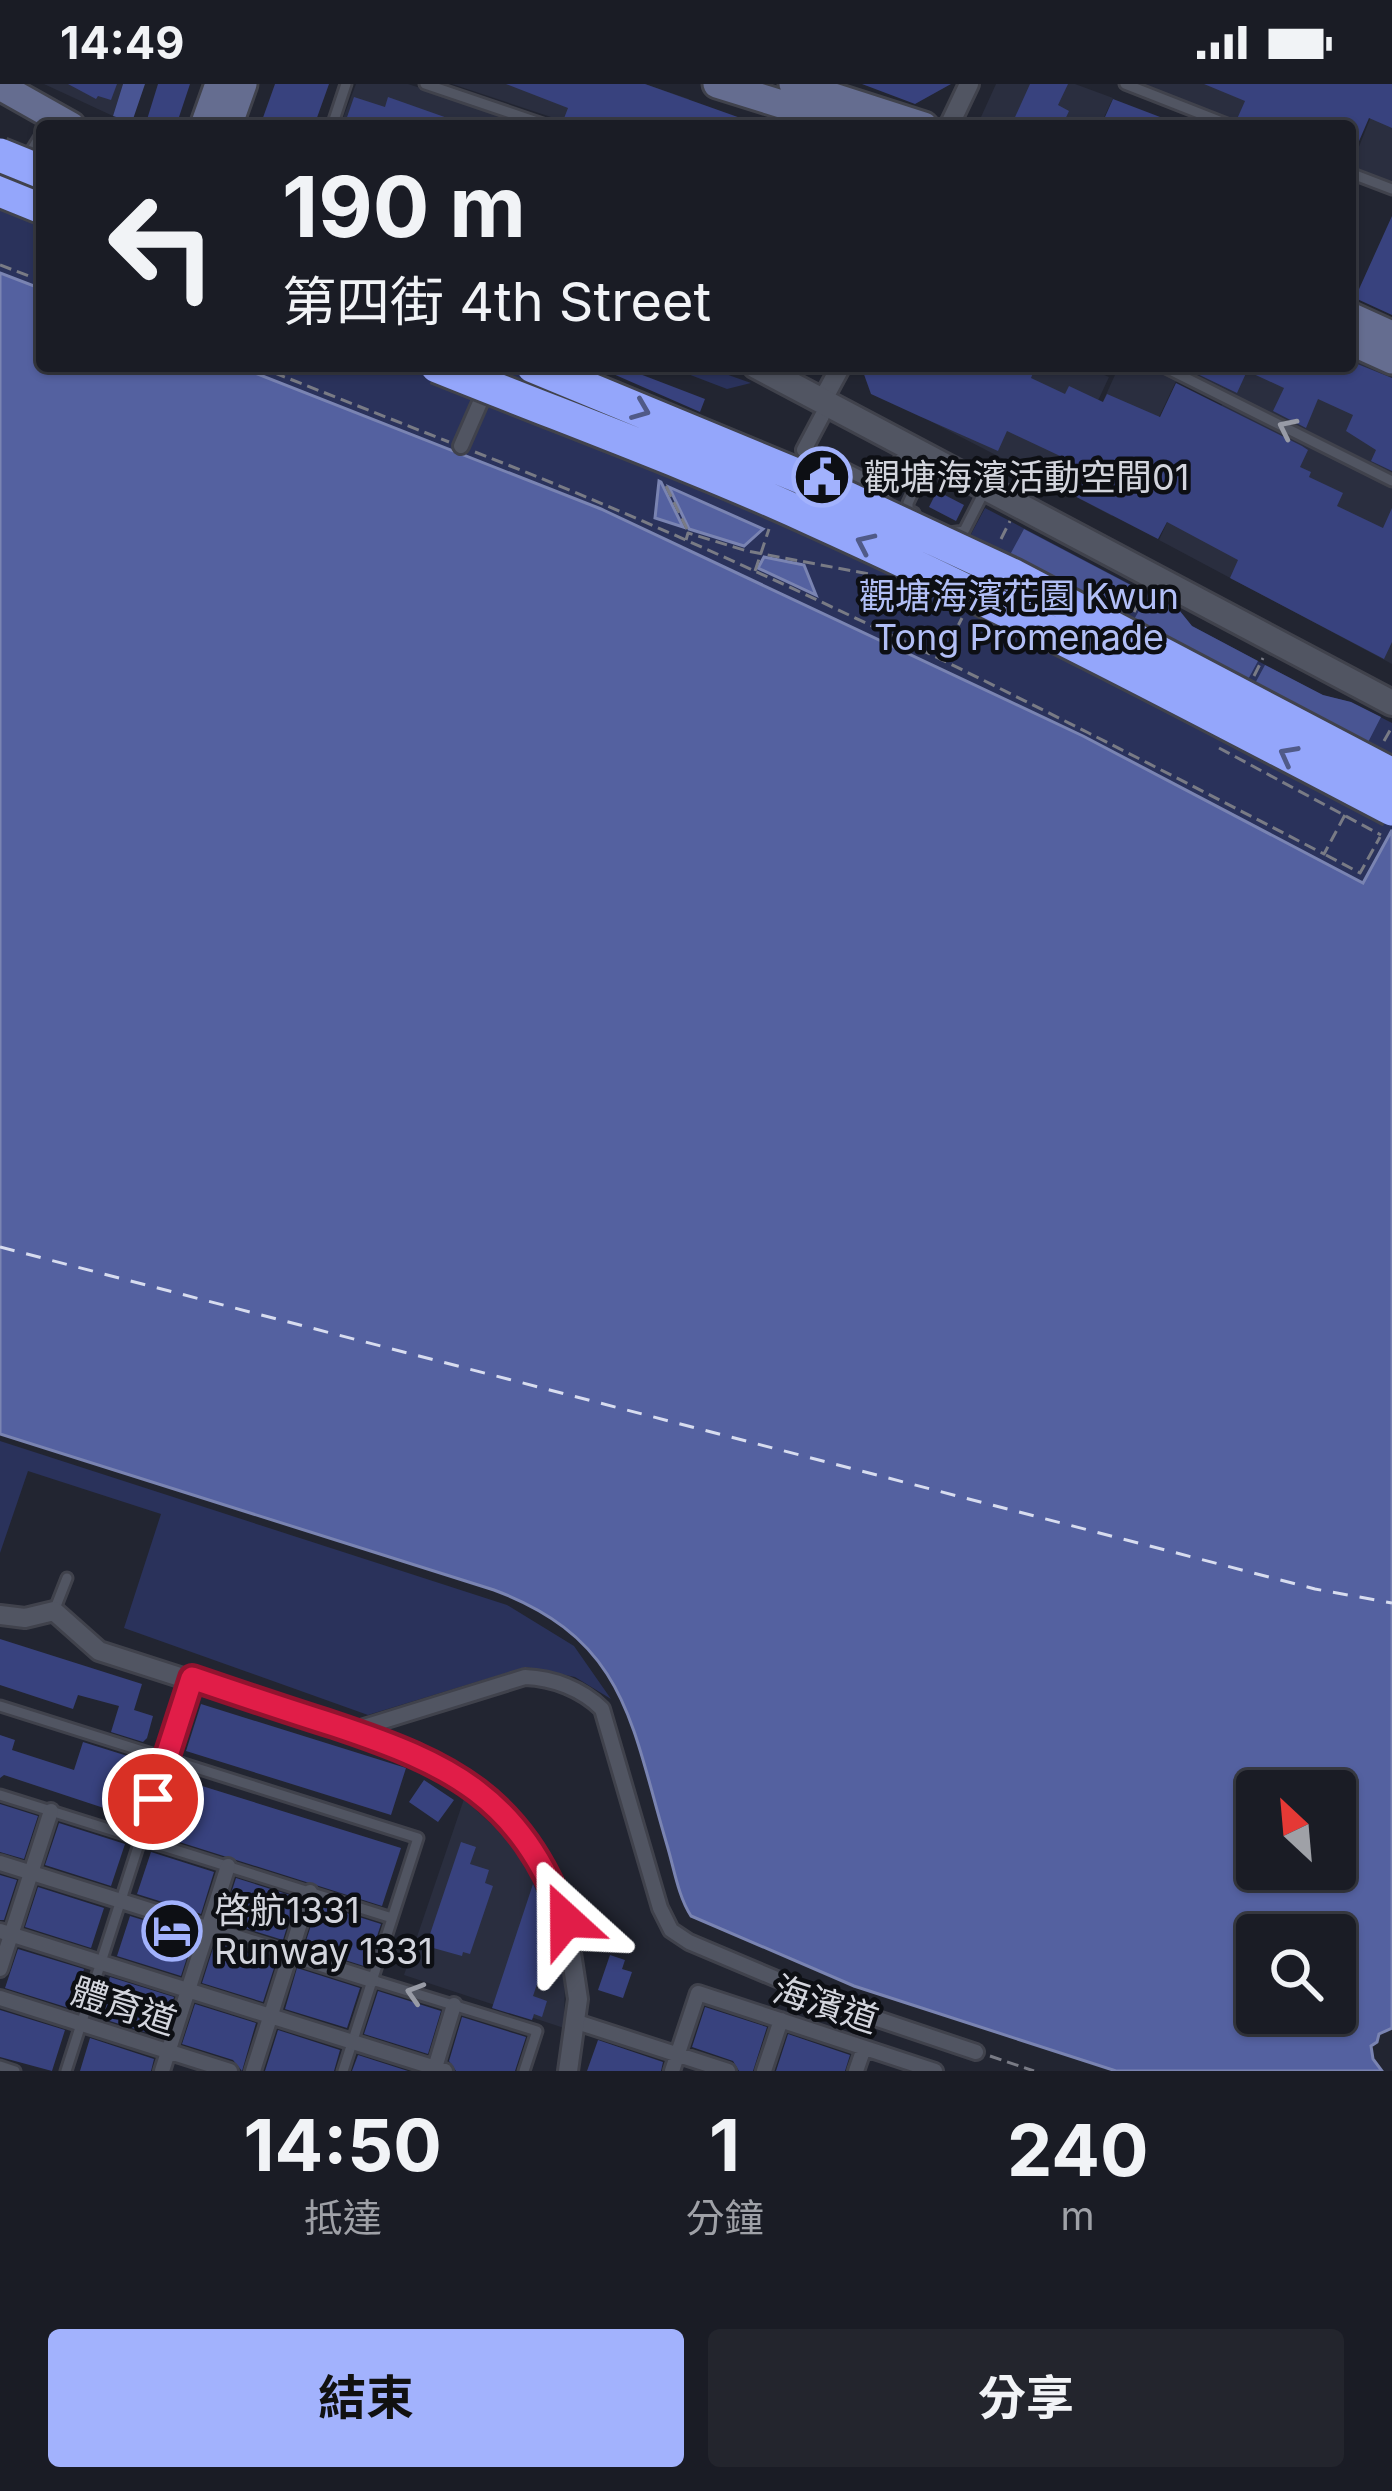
<!DOCTYPE html>
<html lang="zh-TW">
<head>
<meta charset="utf-8">
<style>
  body { margin:0; font-family:Inter,"Noto Sans TC",sans-serif; background:#23252d; color:#f1f3f6; height:100vh; display:flex; flex-direction:column; font-size:45px; white-space:nowrap }
  * { box-sizing:border-box; margin:0 }
  p { font-size:39px; color:#9fa1a7 }
  .icon { flex:none; width:66px; height:66px; fill:none; stroke:currentColor; stroke-width:2; stroke-linecap:round; stroke-linejoin:round }
  .map { position:relative; height:1987px; overflow:hidden }
  .details { display:flex; flex-direction:column; background:#1a1c25; flex:1 }
  .details>* { flex:none }
  .hud { position:absolute; left:36px; top:36px; width:1320px; height:252px; border-radius:12px; box-shadow:0 3px 9px #0004,0 0 0 3px #383a42; background:#1a1c25; color:#f1f3f6; overflow:hidden }
  .needle { width:78px; rotate:334deg }
  .tools { position:absolute; left:1236px; top:1686px; display:grid; gap:24px }
  .tools a { display:grid; place-items:center; width:120px; height:120px; border-radius:12px; background:#1a1c25; box-shadow:0 3px 9px #0004,0 0 0 3px #383a42; font-size:60px }
  .pin { position:absolute; display:grid; place-items:center; width:102px; height:102px; color:#fff; margin:-51px; border:6px solid #fff; border-radius:50%; box-shadow:0 3px 12px #0007 }
  .me { position:absolute; width:132px; margin:-66px; rotate:336deg; stroke-linejoin:round; filter:drop-shadow(0 0 9px #0008) }
  .turn { display:flex; align-items:center; gap:42px; height:252px; padding:0 48px; font-size:54px }
  .turn .icon { width:156px; height:156px; stroke-width:2.5 }
  .turn b { display:block; font-size:84px; line-height:102px }
  .eta { display:flex; justify-content:space-evenly; align-items:center; height:204px; text-align:center }
  .eta b { font-size:72px; font-weight:700; line-height:84px }
  .primary-button { display:flex; gap:24px; margin-top:auto; padding:24px 48px }
  .primary-button a { flex:1; height:138px; border-radius:12px; background:#a2b2fd; color:#111; font-size:48px; font-weight:700; line-height:138px; text-align:center }
  .primary-button a+a { background:#23252d; color:#f1f3f6 }
  .status { display:flex; justify-content:space-between; align-items:center; height:84px; padding:0 60px; background:#1a1c25; direction:ltr }
  .status svg { height:33px; fill:currentColor }
  .map>svg:first-child { display:block }
</style>
</head>
<body>
<div class="status"><b>14:49</b><svg viewBox="0 0 49 12"><path d="M0 12V9h3v3zM5 12V6h3v6zM10 12V3h3v9zM15 12V0h3v12zM26 1h20v11H26zM47 4h2v5h-2z"/></svg></div>
<div class="map">
<svg width="1392" height="1987" viewBox="0 0 1392 1987">
  <rect width="100%" height="100%" fill="#222531"/>
  <path fill="#2a2e3f" d="M 44,0 L 123,0 L 113,32 Z
    M 356,0 L 408,0 L 537,42 L 340,42 Z
    M 452,0 L 645,0 L 689,15 L 680,42 L 578,42 Z
    M 996,0 L 1075,0 L 1113,14 L 1100,42 L 984,42 L 981,33 Z
    M 1135,0 L 1253,0 L 1235,40 Z
    M 1384,0 L 1392,0 L 1392,102 L 1350,85 Z
    M 1350,269 L 1392,286 L 1392,389 L 1175,282 L 1350,282 Z
    M 955,282 L 1083,282 L 1109,293 L 1058,403 L 930,337 Z
    M 1119,282 L 1156,282 L 1178,293 L 1112,432 L 1063,406 Z
    M 1224,316 L 1392,400 L 1392,580 L 1159,456 Z
    M 464,1715 L 508,1755 L 528,1783 L 549,1824 L 565,1893 L 564,1944 L 404,1891 Z"/>
  <path fill="#2a325b" d="M 0,116 L 42,132 L 42,205 L 0,189 Z
    M 237,282 L 559,282 L 543,324 L 945,499 L 985,424 L 1179,526 L 1192,542 L 1322,611 L 1351,618 L 1392,639 L 1392,746 L 1364,799 L 1083,652 L 601,425 Z
    M 667,282 L 703,282 L 751,299 L 727,305 Z
    M 0,1357 L 507,1521 L 574,1562 L 611,1615 L 575,1593 L 526,1583 L 368,1631 L 124,1544 L 161,1430 L 28,1387 L 0,1469 Z"/>
  <path fill="#495593" d="M 123,0 L 145,0 L 132,38 L 113,32 Z
    M 1024,445 L 1140,506 L 1123,537 L 999,491 Z
    M 1148,510 L 1179,526 L 1192,542 L 1258,577 L 1245,601 L 1131,541 Z
    M 1265,581 L 1323,611 L 1351,618 L 1381,633 L 1362,670 L 1252,605 Z"/>
  <path fill="#5461a0" stroke="#7a84b2" stroke-width="3" fill-rule="evenodd" d="M 0,189 L 42,205 L 42,282 L 237,282 L 601,425 L 1083,652 L 1363,799 L 1392,746 L 1392,1944 L 1379,1950 L 1377,1958 L 1371,1962 L 1373,1975 L 1382,1987 L 1116,1987 L 854,1902 L 691,1832 C 678,1812 674,1784 667,1761 C 631,1640 627,1556 494,1506 L 0,1350 ZM 1257,1707 L 1335,1707 L 1335,1785 L 1257,1785 ZM 1257,1851 L 1335,1851 L 1335,1929 L 1257,1929 Z
    M 659,397 L 661,398 L 683,443 L 655,434 Z
    M 669,403 L 763,445 L 744,462 L 689,445 Z
    M 764,473 L 804,481 L 816,511 L 758,484 Z"/>
  <g fill="none" stroke-linecap="round" stroke-linejoin="round">
    <path stroke="#d7dcef" stroke-width="3" stroke-dasharray="15 12" stroke-linecap="butt" d="M 0,1163 L 1315,1505 L 1392,1519"/>
  </g>
  <path fill="#38427e" d="M 68,0 L 117,0 L 111,16 L 98,12 L 96,15 Z
    M 158,0 L 190,0 L 176,42 L 145,42 Z
    M 275,0 L 329,0 L 314,42 L 260,42 Z
    M 506,0 L 645,0 L 763,42 L 578,42 L 563,37 L 568,24 Z
    M 862,0 L 951,0 L 915,20 Z
    M 1030,0 L 1068,0 L 1058,21 L 1069,27 L 1062,42 L 1011,42 Z
    M 1204,0 L 1392,0 L 1392,44 L 1369,34 L 1350,78 L 1350,42 L 1241,42 L 1237,35 L 1245,17 Z
    M 354,13 L 385,23 L 388,13 L 470,42 L 354,42 L 345,39 Z
    M 1113,15 L 1181,41 L 1181,42 L 1101,42 Z
    M 1392,132 L 1392,231 L 1355,214 Z
    M 1350,277 L 1392,294 L 1392,387 L 1371,377 L 1376,366 L 1346,347 L 1353,331 L 1318,315 L 1306,344 L 1273,327 L 1284,304 L 1247,287 L 1237,309 L 1183,283 L 1350,282 Z
    M 595,282 L 619,282 L 705,315 L 700,328 Z
    M 861,282 L 1018,282 L 1033,289 L 1031,294 L 1065,310 L 1069,302 L 1103,318 L 1107,310 L 1160,333 L 1176,299 L 1302,362 L 1308,366 L 1300,383 L 1311,388 L 1309,393 L 1343,409 L 1337,422 L 1383,444 L 1392,424 L 1392,558 L 1384,575 L 1230,494 L 1238,476 L 1167,438 L 1158,455 L 1063,406 L 1075,379 L 1007,347 L 998,367 L 919,332 L 871,310 Z
    M 937,407 L 964,421 L 956,437 L 929,423 Z
    M 0,1555 L 142,1600 L 134,1626 L 153,1632 L 147,1654 L 143,1658 L 111,1648 L 119,1622 L 78,1611 L 73,1625 L 0,1601 Z
    M 201,1620 L 406,1684 L 391,1731 L 186,1667 Z
    M 0,1651 L 15,1656 L 12,1666 L 74,1686 L 83,1658 L 137,1675 L 128,1704 L 136,1707 L 128,1732 L 4,1691 L 0,1694 Z
    M 170,1692 L 401,1764 L 382,1822 L 173,1756 L 178,1743 L 156,1736 Z
    M 424,1696 L 454,1716 L 438,1738 L 409,1718 Z
    M 0,1720 L 38,1732 L 24,1775 L 0,1768 Z
    M 59,1739 L 125,1760 L 111,1802 L 45,1781 Z
    M 461,1758 L 476,1763 L 470,1780 L 489,1786 L 485,1799 L 493,1802 L 470,1870 L 463,1868 L 462,1872 L 426,1862 Z
    M 151,1768 L 214,1788 L 201,1830 L 137,1810 Z
    M 0,1791 L 17,1796 L 4,1836 L 0,1836 Z
    M 236,1794 L 296,1813 L 283,1856 L 222,1837 Z
    M 533,1800 L 554,1850 L 533,1912 L 547,1917 L 542,1933 L 534,1930 L 532,1936 L 492,1924 Z
    M 38,1803 L 104,1824 L 91,1864 L 25,1843 Z
    M 318,1820 L 381,1840 L 367,1883 L 304,1863 Z
    M 130,1832 L 194,1852 L 181,1892 L 117,1872 Z
    M 215,1858 L 276,1878 L 263,1918 L 202,1899 Z
    M 18,1865 L 84,1885 L 72,1925 L 5,1904 Z
    M 610,1871 L 625,1876 L 622,1885 L 632,1888 L 623,1914 L 598,1906 Z
    M 297,1884 L 360,1904 L 347,1944 L 285,1925 Z
    M 110,1893 L 174,1913 L 161,1953 L 97,1933 Z
    M 378,1907 L 441,1927 L 428,1970 L 364,1950 Z
    M 195,1920 L 256,1939 L 242,1987 L 233,1976 L 182,1960 Z
    M 705,1923 L 767,1943 L 753,1987 L 739,1987 L 733,1977 L 692,1963 Z
    M 0,1926 L 65,1946 L 52,1987 L 0,1973 Z
    M 462,1933 L 526,1953 L 515,1987 L 456,1987 L 449,1977 Z
    M 278,1946 L 340,1966 L 334,1987 L 265,1987 Z
    M 788,1950 L 850,1971 L 845,1987 L 776,1987 Z
    M 90,1954 L 154,1975 L 151,1987 L 80,1987 Z
    M 598,1956 L 663,1978 L 661,1987 L 587,1987 Z
    M 358,1971 L 408,1987 L 352,1987 Z"/>
  <g fill="none" stroke-linecap="round" stroke-linejoin="round">
    <defs>
      <path id="service" d="M 425,0 L 549,42
        M 1125,0 L 1232,42
        M 332,42 L 346,0
        M 1350,89 L 1392,105
        M 1162,282 L 1392,397
        M 914,429 L 908,426 L 908,419 L 928,377
        M 950,449 L 964,447 L 985,406
        M 54,1527 L 67,1494
        M 0,1622 L 418,1754 L 343,1987
        M 0,1711 L 392,1834
        M 372,1896 L 537,1947 L 524,1987
        M 0,1982 L 15,1987
        M 66,1987 L 191,1598"/>
      <path id="pedestrian" d="M 26,80 L 42,54
        M 822,332 L 804,366 L 885,407 L 901,377
        M 461,362 L 496,282
        M 351,1647 L 525,1593 C 553,1594 582,1605 602,1625 L 660,1824 L 671,1846 L 689,1858 L 848,1925 L 976,1968
        M 0,1779 L 372,1896
        M 0,1847 L 445,1987
        M 0,1885 L 51,1727
        M 0,1914 L 230,1987
        M 577,1938 L 728,1987
        M 162,1987 L 228,1782
        M 253,1987 L 310,1808
        M 434,1987 L 454,1921
        M 672,1987 L 698,1909 L 935,1987
        M 764,1987 L 781,1936
        M 856,1987 L 864,1964"/>
      <path id="minor" d="M 949,42 L 969,0
        M 822,317 L 841,282
        M 0,1531 L 25,1534 L 54,1527 L 99,1567 L 416,1669 L 480,1708 L 531,1764 L 566,1836 L 578,1915 L 568,1987"/>
      <path id="tertiary" d="M 756,282 L 1392,619"/>
      <path id="secondary" d="M 717,0 L 852,42
        M 793,0 L 924,42
        M 0,2 L 71,42
        M 204,42 L 219,0
        M 228,42 L 243,0
        M 1350,232 L 1392,251
        M 1350,257 L 1392,276"/>
      <path id="motorway" d="M 0,106 L 42,123"/>
    </defs>
    <use href="#service" stroke="#40424c" stroke-width="15"/>
    <use href="#pedestrian" stroke="#40424c" stroke-width="20"/>
    <use href="#minor" stroke="#40424c" stroke-width="24"/>
    <use href="#tertiary" stroke="#40424c" stroke-width="30"/>
    <use href="#secondary" stroke="#40424c" stroke-width="33"/>
    <use href="#motorway" stroke="#40424c" stroke-width="39"/>
    <path stroke="#797b85" stroke-width="3" stroke-dasharray="12 6" stroke-linecap="butt" d="M 0,181 L 42,197
      M 257,282 L 449,358
      M 394,282 L 411,288
      M 475,368 C 767,482 1046,626 1324,770 L 1346,729
      M 666,402 L 688,447
      M 1001,455 L 1010,437
      M 686,456 L 688,449 L 747,467 L 869,490
      M 755,487 L 769,445
      M 1134,528 L 1143,510
      M 942,573 L 962,534
      M 1254,592 L 1263,574
      M 1384,657 L 1392,643
      M 1219,664 L 1381,751
      M 1326,771 L 1360,789 L 1380,753
      M 990,1972 L 1034,1987"/>
    <use href="#service" stroke="#515562" stroke-width="9"/>
    <use href="#pedestrian" stroke="#515562" stroke-width="14"/>
    <use href="#minor" stroke="#515562" stroke-width="18"/>
    <use href="#tertiary" stroke="#515562" stroke-width="24"/>
    <use href="#secondary" stroke="#656d90" stroke-width="27"/>
    <use href="#motorway" stroke="#94a6fb" stroke-width="33"/>
    <defs>
      <path id="motorway-bridge" d="M 0,71 L 42,88
        M 437,282 C 563,333 691,379 815,436 C 1012,525 1201,625 1392,725
        M 533,282 L 801,393 L 1014,492 L 1392,691"/>
    </defs>
    <use href="#motorway-bridge" stroke="#40424c" stroke-width="39" stroke-linecap="butt"/>
    <use href="#motorway-bridge" stroke="#94a6fb" stroke-width="33"/>
  </g>
  <defs><path id="oneway-chevron" d="M-2-3.5L2.5 0L-2 3.5" fill="none" stroke-width="1.6" stroke-linecap="round" stroke-linejoin="round" transform="scale(3)"/></defs>
  <g stroke="#505a88">
    <use href="#oneway-chevron" transform="translate(641 326) rotate(22)"/>
    <use href="#oneway-chevron" transform="translate(865 459) rotate(-155)"/>
    <use href="#oneway-chevron" transform="translate(1288 671) rotate(-152)"/>
  </g>
  <g stroke="#989ba6">
    <use href="#oneway-chevron" transform="translate(1287 344) rotate(-154)"/>
    <use href="#oneway-chevron" transform="translate(415 1909) rotate(-163)"/>
  </g>
  <g fill="none" stroke-linecap="round" stroke-linejoin="round">
    <defs>
      <path id="route" d="M 153,1715 L 192,1594 C 239,1610 286,1626 334,1641 C 451,1680 520,1713 566,1836"/>
    </defs>
    <use href="#route" stroke="#92132f" stroke-width="30"/>
    <use href="#route" stroke="#e11d48" stroke-width="21"/>
  </g>
  <defs>
    <symbol id="civic-ring" viewBox="-11 -11 22 22"><circle r="9.5" fill="#0d0f14" stroke="#a2b2fd" stroke-width="1.5"/><path d="M-.6-6.5H3V-4.5H.6V-3L4-1V1h2V6H-6V1h2V-1L-.6-3ZM-1.2 2.5V6h2.4V2.5Z" fill="#a2b2fd"/></symbol>
    <symbol id="hotel-ring" viewBox="-11 -11 22 22"><circle r="9.5" fill="#0d0f14" stroke="#a2b2fd" stroke-width="1.5"/><path d="M-6-4.5h1.5V1H6V5H4.5V3h-9V5H-6ZM-4 0a1.8 1.8 0 1 1 3.6 0ZM.5 0V-2.5h3Q6-2.5 6 0Z" fill="#a2b2fd"/></symbol>
  </defs>
  <g fill-rule="evenodd">
    <use href="#civic-ring" x="789" y="360" width="66" height="66"/>
    <use href="#hotel-ring" x="139" y="1814" width="66" height="66"/>
  </g>
  <g text-anchor="middle" stroke-width="9" stroke-linejoin="round" paint-order="stroke">
    <g font-size="36" fill="#d3d5dd" stroke="#0d0f14" text-anchor="start">
      <text x="864" y="406">觀塘海濱活動空間01</text>
      <text x="214" y="1839">啓航1331<tspan x="214" dy="41">Runway 1331</tspan></text>
    </g>
    <g font-size="36" fill="#b2bff6" stroke="#0d0f14">
      <text x="1019" y="525">觀塘海濱花園 Kwun<tspan x="1019" dy="41">Tong Promenade</tspan></text>
    </g>
    <g font-size="36" fill="#d3d5dd" stroke="#0d0f14">
      <text transform="translate(826 1920) rotate(18)" y="13">海濱道</text>
      <text transform="translate(124 1922) rotate(18)" y="13">體育道</text>
    </g>
  </g>
</svg>
<div class="tools">
<a><svg class="needle" viewBox="-14 -14 28 28"><path d="M0-13l5 13h-10z" fill="#e53935"/><path d="M0 13l5-13h-10z" fill="#9fa1a7"/></svg></a>
<a><svg class="icon" aria-label="search" viewBox="0 0 24 24"><circle cx="10" cy="10" r="6"/><path d="M15 15l6 6"/></svg></a>
</div>
<div class="pin" style="left:153px;top:1715px;background:#d93025"><svg class="icon" aria-label="arrive" viewBox="0 0 24 24"><path d="M6 21V4h12l-3 4 3 4H6"/></svg></div>
<svg class="me" style="left:566px;top:1836px" viewBox="-20 -20 40 40"><path d="M0-17L14 15 0 8-14 15z" fill="#e11d48" stroke="#fff" stroke-width="4"/></svg>
<div class="hud">
<div class="turn"><svg class="icon" aria-label="left" viewBox="0 0 24 24"><path d="M17 20v-9H6M10 6l-5 5 5 5"/></svg><div><b>190 m</b>第四街 4th Street</div></div>
</div>
</div>
<section class="details">
<div class="eta">
<div><b>14:50</b><p>抵達</p></div>
<div><b>1</b><p>分鐘</p></div>
<div><b>240</b><p>m</p></div>
</div>
<div class="primary-button"><a>結束</a><a>分享</a></div>
</section>
</body>
</html>
